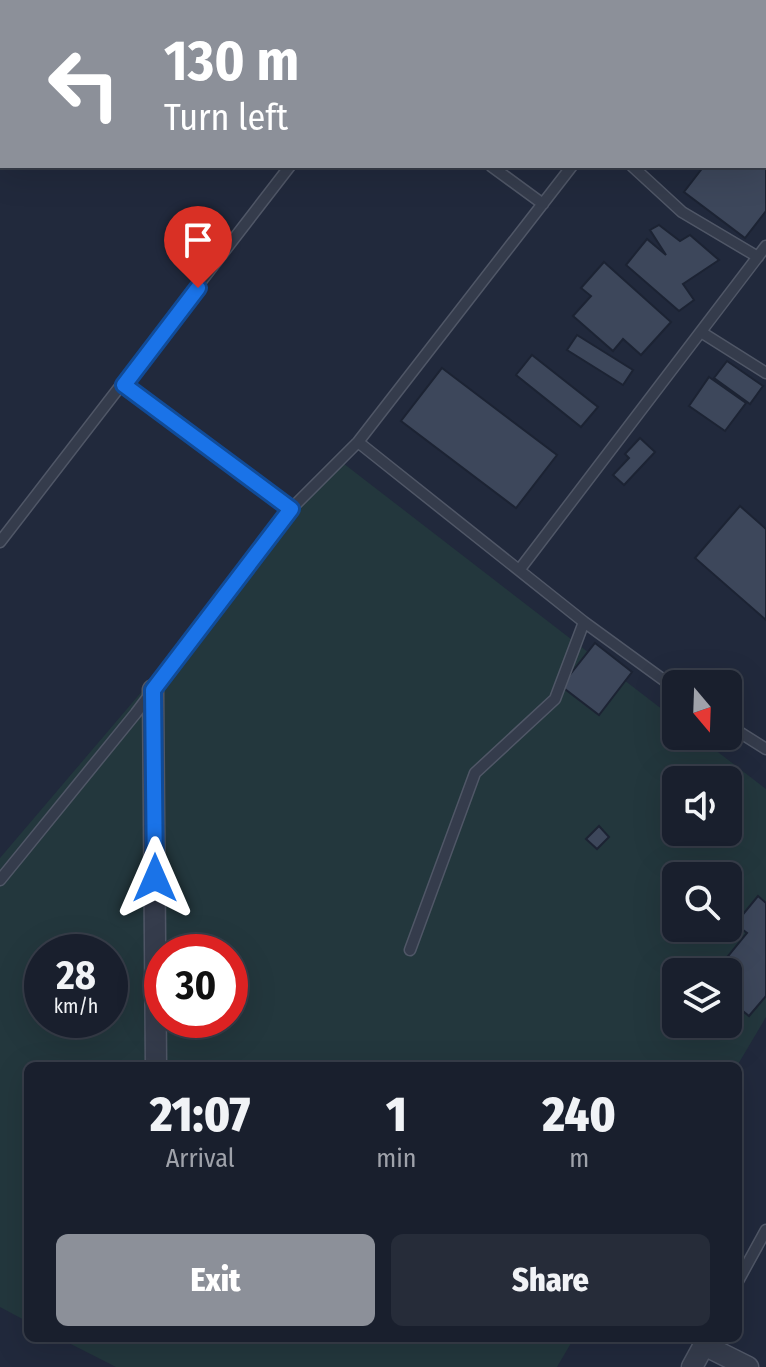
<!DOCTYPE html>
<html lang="en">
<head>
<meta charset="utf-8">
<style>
  body { margin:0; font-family:"Fira Sans Condensed",sans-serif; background:#262c39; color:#f1f3f6; height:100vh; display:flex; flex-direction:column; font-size:30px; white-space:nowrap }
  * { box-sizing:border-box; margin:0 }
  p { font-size:26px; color:#9fa2aa }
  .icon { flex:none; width:44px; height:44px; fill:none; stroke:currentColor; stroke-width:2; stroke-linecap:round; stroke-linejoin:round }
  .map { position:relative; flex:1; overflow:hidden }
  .sheet { position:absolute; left:24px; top:1062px; width:718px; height:280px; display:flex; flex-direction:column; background:#191f2d; border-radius:12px; box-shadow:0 8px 32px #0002,0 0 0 2px #373d49 }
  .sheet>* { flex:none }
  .banner { position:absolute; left:0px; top:0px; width:766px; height:168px; box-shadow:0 8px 32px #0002,0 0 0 2px #373d49; background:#8c9099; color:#fff; overflow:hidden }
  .needle { width:52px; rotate:161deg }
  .fabs { position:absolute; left:662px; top:670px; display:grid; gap:16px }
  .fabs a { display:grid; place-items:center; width:80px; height:80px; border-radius:12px; background:#191f2d; box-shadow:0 8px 32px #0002,0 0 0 2px #373d49; font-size:40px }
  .speed { position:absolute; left:24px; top:934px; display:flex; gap:16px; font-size:40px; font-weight:700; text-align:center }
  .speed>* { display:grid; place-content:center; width:104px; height:104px; border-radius:50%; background:#191f2d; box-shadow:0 8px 32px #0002,0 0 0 2px #373d49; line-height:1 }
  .speed small { font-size:20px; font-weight:400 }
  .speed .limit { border:12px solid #d22; background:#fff; color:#111 }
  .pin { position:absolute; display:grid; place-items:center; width:68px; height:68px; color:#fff; margin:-82px -34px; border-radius:50% 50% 50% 0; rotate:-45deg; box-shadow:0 0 8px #0007 }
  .pin .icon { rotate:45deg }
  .me { position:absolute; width:88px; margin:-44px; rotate:0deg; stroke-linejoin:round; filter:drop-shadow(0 0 6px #0008) }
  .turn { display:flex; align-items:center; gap:28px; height:168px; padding:0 32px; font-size:36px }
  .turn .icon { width:104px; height:104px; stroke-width:2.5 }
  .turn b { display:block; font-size:56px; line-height:68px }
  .eta { display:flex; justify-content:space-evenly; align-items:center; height:136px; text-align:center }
  .eta b { font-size:48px; font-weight:800; line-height:56px }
  .action { display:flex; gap:16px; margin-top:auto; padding:16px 32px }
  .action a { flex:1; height:92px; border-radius:12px; background:#8c9099; color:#fff; font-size:32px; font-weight:800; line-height:92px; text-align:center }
  .action a+a { background:#262c39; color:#f1f3f6 }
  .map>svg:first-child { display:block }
</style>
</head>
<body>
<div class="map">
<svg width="766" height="1367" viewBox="0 0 766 1367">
  <rect width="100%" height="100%" fill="#21293c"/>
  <path fill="#23373d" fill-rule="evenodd" d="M 339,460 L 676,720 L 676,736 L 697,736 L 766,789 L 766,1017 L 737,1066 L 28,1066 L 28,1322 L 0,1307 L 0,858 ZM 676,780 L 728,780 L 728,832 L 676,832 ZM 676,876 L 728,876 L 728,928 L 676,928 ZM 42,952 L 110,952 L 110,1020 L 42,1020 ZM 162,952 L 230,952 L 230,1020 L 162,1020 ZM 676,972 L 728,972 L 728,1024 L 676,1024 Z
    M 59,1338 L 574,1338 L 557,1367 L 116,1367 Z"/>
  <path fill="#3d475b" stroke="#1c2333" stroke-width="2" d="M 490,0 L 649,0 L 647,2 Z
    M 766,86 L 766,211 L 745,238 L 684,192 L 704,166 L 764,166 Z
    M 659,225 L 680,241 L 690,235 L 719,260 L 683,284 L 694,300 L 679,311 L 626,265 L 647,239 L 666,255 L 650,230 Z
    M 604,262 L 671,322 L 641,355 L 623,339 L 613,351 L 573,316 L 591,296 L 581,288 Z
    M 577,335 L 633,370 L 623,385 L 567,350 Z
    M 532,355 L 598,407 L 581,427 L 516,375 Z
    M 727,361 L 763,386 L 750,404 L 714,378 Z
    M 442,368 L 557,455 L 516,508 L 401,421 Z
    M 709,377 L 746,403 L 725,431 L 689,406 Z
    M 640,438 L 655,452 L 624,485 L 613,475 L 629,458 L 625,454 Z
    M 740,506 L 766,529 L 766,620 L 695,558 Z
    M 595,643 L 632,672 L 599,715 L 561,686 Z
    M 599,826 L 609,837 L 597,849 L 586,839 Z
    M 758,896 L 766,903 L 766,996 L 749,1016 L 728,999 L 728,972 L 715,972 L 747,933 L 735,924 Z"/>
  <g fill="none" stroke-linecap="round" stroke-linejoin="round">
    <defs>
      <path id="service" d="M 270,0 L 273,2
        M 408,2 L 409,0
        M 700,2 L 701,0
        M 491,166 L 543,204
        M 632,166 L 682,212 L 758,257
        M 701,332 L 766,373
        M 124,385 L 291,509
        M 358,442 L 584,622 L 676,689
        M 0,542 L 290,166
        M 520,569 L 766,246
        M 728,725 L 766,749
        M 0,880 L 136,713 L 285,515 L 358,442 L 572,166
        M 410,950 L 475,773 L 555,699 L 584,622
        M 738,1281 L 766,1230"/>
      <path id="minor" d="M 153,690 L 156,1066
        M 692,1367 L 704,1345 L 748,1367"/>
    </defs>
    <use href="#service" stroke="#505767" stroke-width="13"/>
    <use href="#minor" stroke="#505767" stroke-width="23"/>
    <use href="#service" stroke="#353c4c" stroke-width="10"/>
    <use href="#minor" stroke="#353c4c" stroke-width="20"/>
  </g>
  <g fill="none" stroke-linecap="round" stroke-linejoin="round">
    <defs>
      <path id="route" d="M 155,878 L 153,690 L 291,509 L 124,385 L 198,288"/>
    </defs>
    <use href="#route" stroke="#114b97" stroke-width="20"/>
    <use href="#route" stroke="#1a73e8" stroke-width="14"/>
  </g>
</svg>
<div class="fabs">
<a><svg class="needle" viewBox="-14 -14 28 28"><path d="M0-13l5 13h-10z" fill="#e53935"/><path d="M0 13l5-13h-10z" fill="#9fa2aa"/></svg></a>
<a><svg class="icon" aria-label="sound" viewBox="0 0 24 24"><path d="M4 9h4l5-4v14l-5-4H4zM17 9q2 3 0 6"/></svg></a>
<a><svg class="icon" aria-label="search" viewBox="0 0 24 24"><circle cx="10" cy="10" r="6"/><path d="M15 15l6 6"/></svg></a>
<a><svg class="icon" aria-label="layers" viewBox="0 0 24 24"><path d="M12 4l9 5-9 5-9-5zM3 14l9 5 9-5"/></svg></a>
</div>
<div class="speed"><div>28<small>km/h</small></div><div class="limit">30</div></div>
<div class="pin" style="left:198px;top:288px;background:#d93025"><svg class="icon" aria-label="arrive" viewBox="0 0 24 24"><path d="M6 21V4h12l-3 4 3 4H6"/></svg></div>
<svg class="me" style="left:155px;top:878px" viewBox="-20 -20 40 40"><path d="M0-17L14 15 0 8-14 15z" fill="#1a73e8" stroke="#fff" stroke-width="4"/></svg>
<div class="banner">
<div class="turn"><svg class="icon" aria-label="left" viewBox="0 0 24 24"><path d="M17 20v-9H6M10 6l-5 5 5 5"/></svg><div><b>130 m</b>Turn left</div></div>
</div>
<section class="sheet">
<div class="eta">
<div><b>21:07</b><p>Arrival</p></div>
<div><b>1</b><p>min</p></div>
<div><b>240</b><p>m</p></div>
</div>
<div class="action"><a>Exit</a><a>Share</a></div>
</section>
</div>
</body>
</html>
